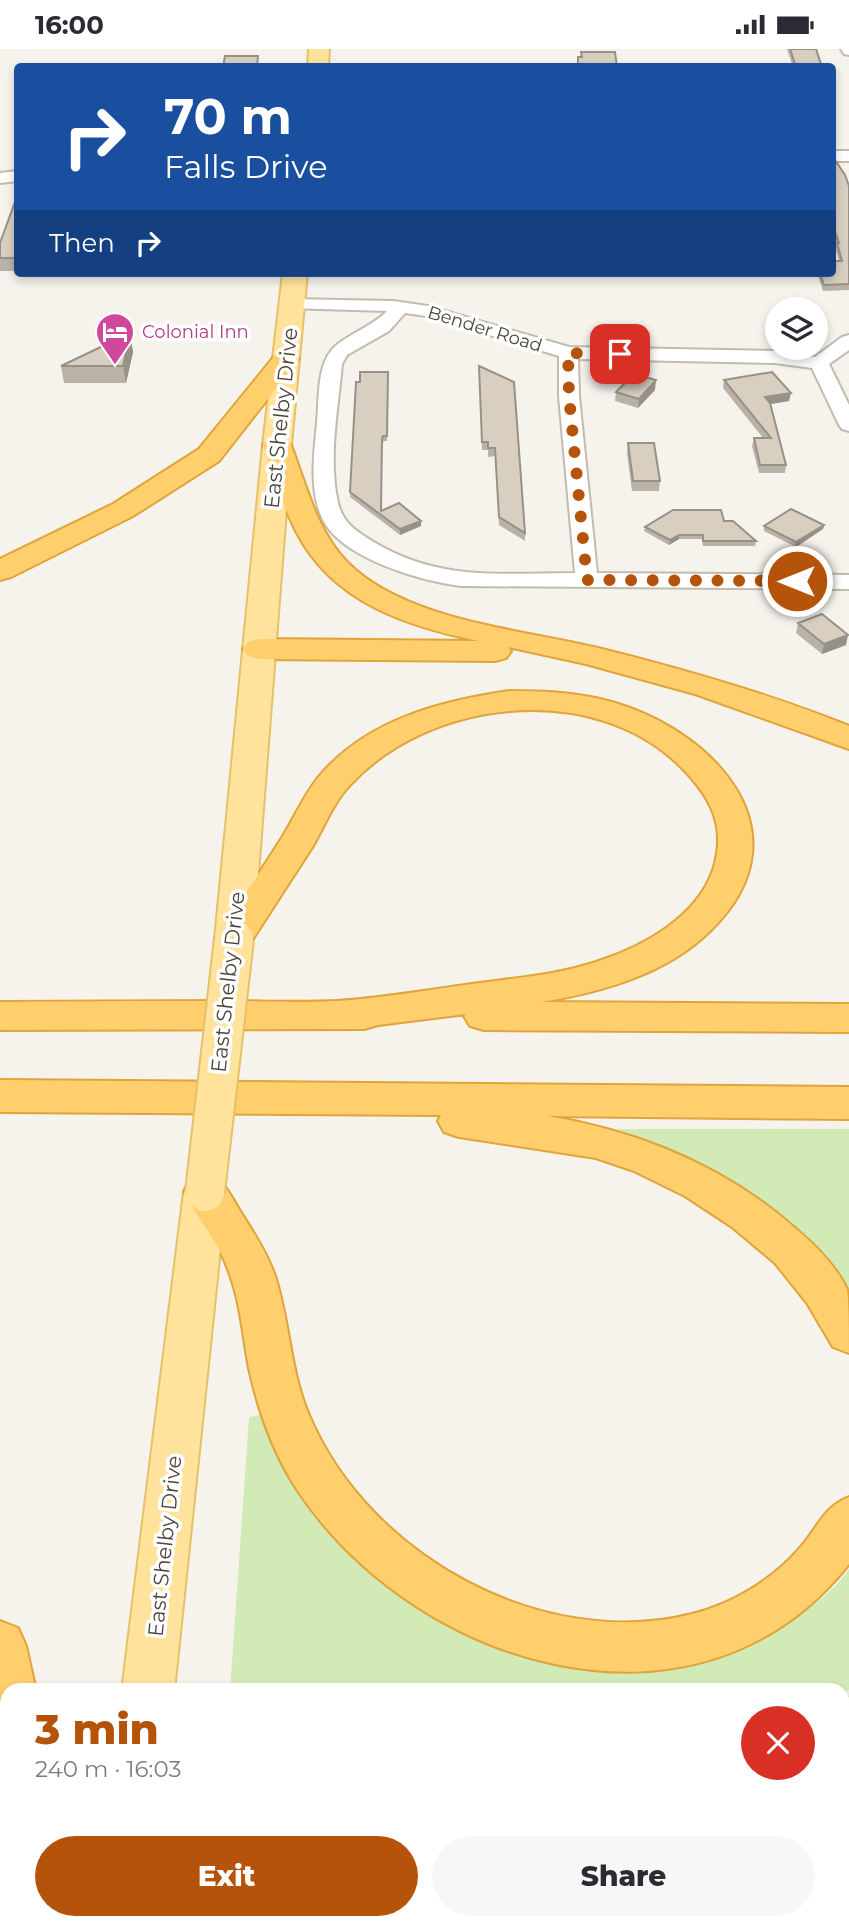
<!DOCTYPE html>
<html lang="en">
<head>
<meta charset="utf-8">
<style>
  body { margin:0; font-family:Montserrat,sans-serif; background:#f7f7f7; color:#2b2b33; height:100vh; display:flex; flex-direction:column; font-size:26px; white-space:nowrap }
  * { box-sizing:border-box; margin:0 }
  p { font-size:23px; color:#7c7c81 }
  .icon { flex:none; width:38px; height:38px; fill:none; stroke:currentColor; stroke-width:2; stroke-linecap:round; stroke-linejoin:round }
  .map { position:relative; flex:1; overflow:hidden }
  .details { position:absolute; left:0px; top:1634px; width:850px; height:247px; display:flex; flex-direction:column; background:#fff; border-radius:21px 21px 0 0; box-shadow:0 4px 10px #0003 }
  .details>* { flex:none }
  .top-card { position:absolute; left:14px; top:14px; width:822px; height:214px; border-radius:7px; box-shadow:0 4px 10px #0003; background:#1a4fa0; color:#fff; overflow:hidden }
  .buttons { position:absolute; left:765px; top:248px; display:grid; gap:14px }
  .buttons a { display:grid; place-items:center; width:63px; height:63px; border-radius:50%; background:#fff; box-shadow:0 4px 10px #0003; font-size:35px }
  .pin { position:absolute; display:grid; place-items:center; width:60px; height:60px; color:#fff; margin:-30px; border-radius:14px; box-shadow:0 4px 10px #0006 }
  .me { position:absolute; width:77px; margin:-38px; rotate:270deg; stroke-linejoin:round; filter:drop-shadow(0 0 5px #0008) }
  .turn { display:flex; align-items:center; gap:24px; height:147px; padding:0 35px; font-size:32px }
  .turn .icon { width:91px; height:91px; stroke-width:2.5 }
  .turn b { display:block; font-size:49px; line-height:60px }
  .then { display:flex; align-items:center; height:66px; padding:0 35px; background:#0003; gap:14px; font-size:26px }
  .round { display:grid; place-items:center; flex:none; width:74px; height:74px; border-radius:37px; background:#f7f7f7 }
  .overview { display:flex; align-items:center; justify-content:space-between; height:119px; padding:0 35px }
  h1 { font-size:42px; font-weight:800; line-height:52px; color:#b45309 }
  .cta { display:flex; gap:14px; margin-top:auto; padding:14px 35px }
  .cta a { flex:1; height:80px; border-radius:42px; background:#b45309; color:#fff; font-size:28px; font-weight:800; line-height:80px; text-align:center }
  .cta a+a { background:#f7f7f7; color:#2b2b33 }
  .status { display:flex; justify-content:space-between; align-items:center; height:49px; padding:0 35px; background:#fff; direction:ltr }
  .status svg { height:19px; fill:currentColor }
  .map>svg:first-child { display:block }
</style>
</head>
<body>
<div class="status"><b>16:00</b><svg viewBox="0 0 49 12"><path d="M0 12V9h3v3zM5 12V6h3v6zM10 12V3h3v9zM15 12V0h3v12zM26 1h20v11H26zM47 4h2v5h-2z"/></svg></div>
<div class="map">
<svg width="849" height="1881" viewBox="0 0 849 1881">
  <rect width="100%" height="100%" fill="#f6f3ec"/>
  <path fill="#d2eab5" d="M 616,1080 L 849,1080 L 849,1248 L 822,1213 L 644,1092 Z
    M 265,1365 C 273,1386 279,1411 290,1430 C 314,1470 352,1512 390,1540 C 414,1557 442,1570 469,1583 C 493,1595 518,1607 543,1612 C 575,1620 611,1622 644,1621 C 672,1620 700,1610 726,1601 C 770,1585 822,1559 849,1520 L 849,1641 L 844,1644 L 844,1642 L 230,1642 L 249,1368 Z
    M 214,1874 L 686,1874 L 681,1881 L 214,1881 Z"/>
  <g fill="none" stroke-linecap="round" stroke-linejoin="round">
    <defs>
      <path id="street" d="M 841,0 L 849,0 L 849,6 L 844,5 Z
        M 833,102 L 849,102 L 849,112 L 833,112 Z
        M 18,122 L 18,132 L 0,134 L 0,124 Z
        M 292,250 L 393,252 L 428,257 L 569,298 L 775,302 L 815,308 L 842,288 L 849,286 L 849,301 L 829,315 L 849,356 L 849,382 L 842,380 L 839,376 L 812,319 L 775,314 L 578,310 L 579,347 L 597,524 L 849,526 L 849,540 L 461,537 C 421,532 340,509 322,469 C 309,440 314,404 317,374 C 319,352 317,319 331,302 C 341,288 372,278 387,262 L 286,259 L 283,255 ZM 405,264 L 426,267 L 559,307 L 559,347 L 575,524 C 501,524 439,533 372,492 C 356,482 343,474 338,454 C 328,409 338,360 342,315 L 347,306 L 389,282 Z"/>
      <path id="primary" d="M 309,0 L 329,0 L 328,18 L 308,18 Z
        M 283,224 L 307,224 L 291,396 L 253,890 L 247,899 L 234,903 L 221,899 L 215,890 L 263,396 Z
        M 205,1126 L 220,1131 L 226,1143 L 174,1642 L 122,1642 L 184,1143 L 190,1131 Z
        M 92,1874 L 149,1874 L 149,1881 L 91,1881 Z"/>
      <path id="highway" d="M 286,302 L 295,304 L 299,310 L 219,412 L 133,467 L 11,528 L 0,531 L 0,510 L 113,455 L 199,400 L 277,304 Z
        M 277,388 L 287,390 L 291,396 C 306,436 317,483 348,514 C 407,573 527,581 606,601 C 689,622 770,645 849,677 L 849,700 L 695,645 L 586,615 L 508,598 L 511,602 L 506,609 L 495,612 L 259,610 L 248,607 L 243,600 L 248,593 L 259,590 L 479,592 C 406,577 332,553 296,482 C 282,455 273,425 263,396 L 267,390 Z
        M 509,642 C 541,642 572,643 604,651 C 710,677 812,782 711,881 C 667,925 602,943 542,953 L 849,955 L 849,983 L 484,981 L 470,977 L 464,967 L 466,965 L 378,976 L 364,980 L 0,981 L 0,953 C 74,952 148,952 222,952 C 260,952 299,954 337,952 C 382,949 428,941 472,935 C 514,929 559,926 599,912 C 644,897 697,868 713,821 C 727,778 711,748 681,718 C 594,631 430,649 350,736 C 333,754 325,776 313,797 C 291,831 269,865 247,899 L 234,903 L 221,899 L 215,890 L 221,881 C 242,850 263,819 283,787 C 296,766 305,743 322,724 C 370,670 441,652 509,642 Z
        M 0,1031 L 849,1038 L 849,1070 L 547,1067 C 639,1082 726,1118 796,1180 C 815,1196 836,1217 847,1240 C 849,1252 849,1288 849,1304 L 833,1298 L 807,1254 L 775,1214 L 732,1178 L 685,1147 L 634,1122 L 596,1109 L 459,1088 L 444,1083 L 438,1072 L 441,1066 L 0,1063 Z
        M 205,1126 C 227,1133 228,1143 240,1162 C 253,1183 267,1204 275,1227 C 290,1273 290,1322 309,1366 C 368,1507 543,1603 692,1565 C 732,1555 772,1531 799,1500 C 818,1479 823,1458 849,1448 L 849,1515 C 699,1705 417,1620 298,1442 C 274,1406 258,1361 249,1319 C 243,1289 241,1256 230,1226 C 221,1196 198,1171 184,1143 L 190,1131 Z
        M 0,1572 L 18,1579 L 26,1597 L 36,1642 L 7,1642 L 7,1667 L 0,1664 Z
        M 849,1649 L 849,1759 L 844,1761 L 844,1652 Z
        M 7,1854 L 7,1874 L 56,1874 L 56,1881 L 0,1881 L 0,1870 Z
        M 691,1874 L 750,1874 L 748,1881 L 688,1881 Z"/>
    </defs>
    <use href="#street" stroke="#c2bbae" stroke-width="4"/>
    <use href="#primary" stroke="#e6c16a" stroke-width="4"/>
    <use href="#highway" stroke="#e0a43c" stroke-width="4"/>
    <use href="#street" fill="#fff" fill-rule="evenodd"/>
    <use href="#primary" fill="#ffe39c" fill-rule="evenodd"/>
    <use href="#highway" fill="#ffcf6e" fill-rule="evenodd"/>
    <defs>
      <path id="primary-bridge" d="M 205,1143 L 234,890"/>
    </defs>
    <use href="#primary-bridge" stroke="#e6c16a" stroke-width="42" stroke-linecap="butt"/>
    <use href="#primary-bridge" stroke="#ffe39c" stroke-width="38"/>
  </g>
  <path fill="#bab2a6" d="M 787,0 L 816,0 L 822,18 L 793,18 Z
    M 833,108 L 849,137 L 849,241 L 823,242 L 817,224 L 833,224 L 839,212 L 836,201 L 836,196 L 833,186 Z
    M 18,153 L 18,222 L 0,222 L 0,194 Z
    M 130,286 L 133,303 L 126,334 L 64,334 L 61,317 Z
    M 479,317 L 525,484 L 525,492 L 499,476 L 495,407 L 488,408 L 488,401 L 482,401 Z
    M 388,323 L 387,392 L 384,392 L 382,396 L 381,462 L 421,477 L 400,486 L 350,448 L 360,333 Z
    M 724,331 L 789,352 L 771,355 L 786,416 L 785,424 L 759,424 L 752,397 L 754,389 L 763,389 L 723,339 Z
    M 655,341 L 638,359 L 615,352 L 616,343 Z
    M 628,394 L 660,432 L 659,442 L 632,442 L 627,404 Z
    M 724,472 L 756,492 L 755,497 L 703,497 L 702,490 L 679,490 L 669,496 L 644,482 L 645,478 Z
    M 824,476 L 823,480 L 796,498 L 764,482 L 764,477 Z
    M 798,574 L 846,596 L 822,605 L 796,584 Z"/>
  <path fill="#979187" d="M 130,286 L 133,303 L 126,334 L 123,317 Z
    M 656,331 L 655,341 L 638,359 L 639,350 Z
    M 791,344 L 789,352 L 764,356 L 765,348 Z
    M 421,472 L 421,477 L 400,486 L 400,480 Z
    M 824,476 L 823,480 L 796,498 L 796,493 Z
    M 679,486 L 679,490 L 669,496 L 670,491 Z
    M 848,586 L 846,596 L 822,605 L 824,595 Z"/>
  <path fill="#d8cfc1" stroke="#979187" stroke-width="2" d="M 790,0 L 816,0 L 822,18 L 796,18 Z
    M 581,3 L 615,3 L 617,18 L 578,18 L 578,8 L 582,8 Z
    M 225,7 L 258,7 L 257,18 L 223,18 Z
    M 833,108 L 845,126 L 849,137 L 849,235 L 824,236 L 820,224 L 833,224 L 833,212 L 842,212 L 837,194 L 839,194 L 833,177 Z
    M 15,153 L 18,153 L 18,209 L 0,209 L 0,194 Z
    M 130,286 L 123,317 L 61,317 L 107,295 Z
    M 479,317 L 514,333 L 525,484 L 499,468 L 495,399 L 488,399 L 488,393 L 482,393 Z
    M 360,323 L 388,323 L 387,387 L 383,387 L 382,390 L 381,462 L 399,454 L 421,472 L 400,480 L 350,443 L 356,333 L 360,333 Z
    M 772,323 L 791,344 L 765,348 L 770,354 L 786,416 L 760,416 L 754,389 L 771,389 L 724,331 Z
    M 634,325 L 656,331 L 639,350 L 616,343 Z
    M 628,394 L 654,394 L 660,432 L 633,432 Z
    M 791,460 L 824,476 L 796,493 L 764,477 Z
    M 673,461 L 721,461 L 724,472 L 733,472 L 756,492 L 703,492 L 703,486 L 679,486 L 670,491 L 645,478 Z
    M 822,565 L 848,586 L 824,595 L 798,574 Z"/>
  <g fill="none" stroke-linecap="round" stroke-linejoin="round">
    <path stroke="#b45309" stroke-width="12" stroke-dasharray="0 21.6" d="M 620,305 L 568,304 L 569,347 L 587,531 L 797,532"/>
  </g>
  <defs>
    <symbol id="hotel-pin" viewBox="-11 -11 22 30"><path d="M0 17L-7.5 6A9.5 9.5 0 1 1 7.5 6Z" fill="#d1479c" stroke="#fff"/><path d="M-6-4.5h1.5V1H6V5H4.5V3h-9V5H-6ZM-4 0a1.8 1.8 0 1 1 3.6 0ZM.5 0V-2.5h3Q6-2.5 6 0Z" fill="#fff"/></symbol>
  </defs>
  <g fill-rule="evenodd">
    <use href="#hotel-pin" x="93" y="261" width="44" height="60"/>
  </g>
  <g text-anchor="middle" stroke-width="7" stroke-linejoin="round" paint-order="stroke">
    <g font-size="18" fill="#4b4439" stroke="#fff">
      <text transform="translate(485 280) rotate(17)" y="6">Bender Road</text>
    </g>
    <g font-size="18" fill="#b23c85" stroke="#fff" text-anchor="start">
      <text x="142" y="289">Colonial Inn</text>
    </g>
    <g font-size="21" fill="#4b4439" stroke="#fff">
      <text transform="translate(281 369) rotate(-84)" y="7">East Shelby Drive</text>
      <text transform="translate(228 933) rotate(-84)" y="7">East Shelby Drive</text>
      <text transform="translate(165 1497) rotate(-84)" y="7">East Shelby Drive</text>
    </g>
  </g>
</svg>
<div class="buttons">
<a><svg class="icon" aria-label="layers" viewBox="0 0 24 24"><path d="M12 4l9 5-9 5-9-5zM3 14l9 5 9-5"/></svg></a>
</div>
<div class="pin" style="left:620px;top:305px;background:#d93025"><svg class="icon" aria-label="arrive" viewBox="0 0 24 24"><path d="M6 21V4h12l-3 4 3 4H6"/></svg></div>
<svg class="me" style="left:797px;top:532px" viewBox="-20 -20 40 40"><circle r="17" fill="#b45309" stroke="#fff" stroke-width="3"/><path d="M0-11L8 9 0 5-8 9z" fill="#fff"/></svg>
<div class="top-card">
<div class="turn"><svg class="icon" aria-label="right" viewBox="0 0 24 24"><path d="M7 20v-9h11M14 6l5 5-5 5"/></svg><div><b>70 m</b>Falls Drive</div></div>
<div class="then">Then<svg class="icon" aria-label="right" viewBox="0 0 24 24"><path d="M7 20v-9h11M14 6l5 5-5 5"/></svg></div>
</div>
<section class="details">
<div class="overview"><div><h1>3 min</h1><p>240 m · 16:03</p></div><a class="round" style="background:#d93025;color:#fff"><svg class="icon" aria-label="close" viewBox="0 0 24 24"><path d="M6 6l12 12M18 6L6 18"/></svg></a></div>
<div class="cta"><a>Exit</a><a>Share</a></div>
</section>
</div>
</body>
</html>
